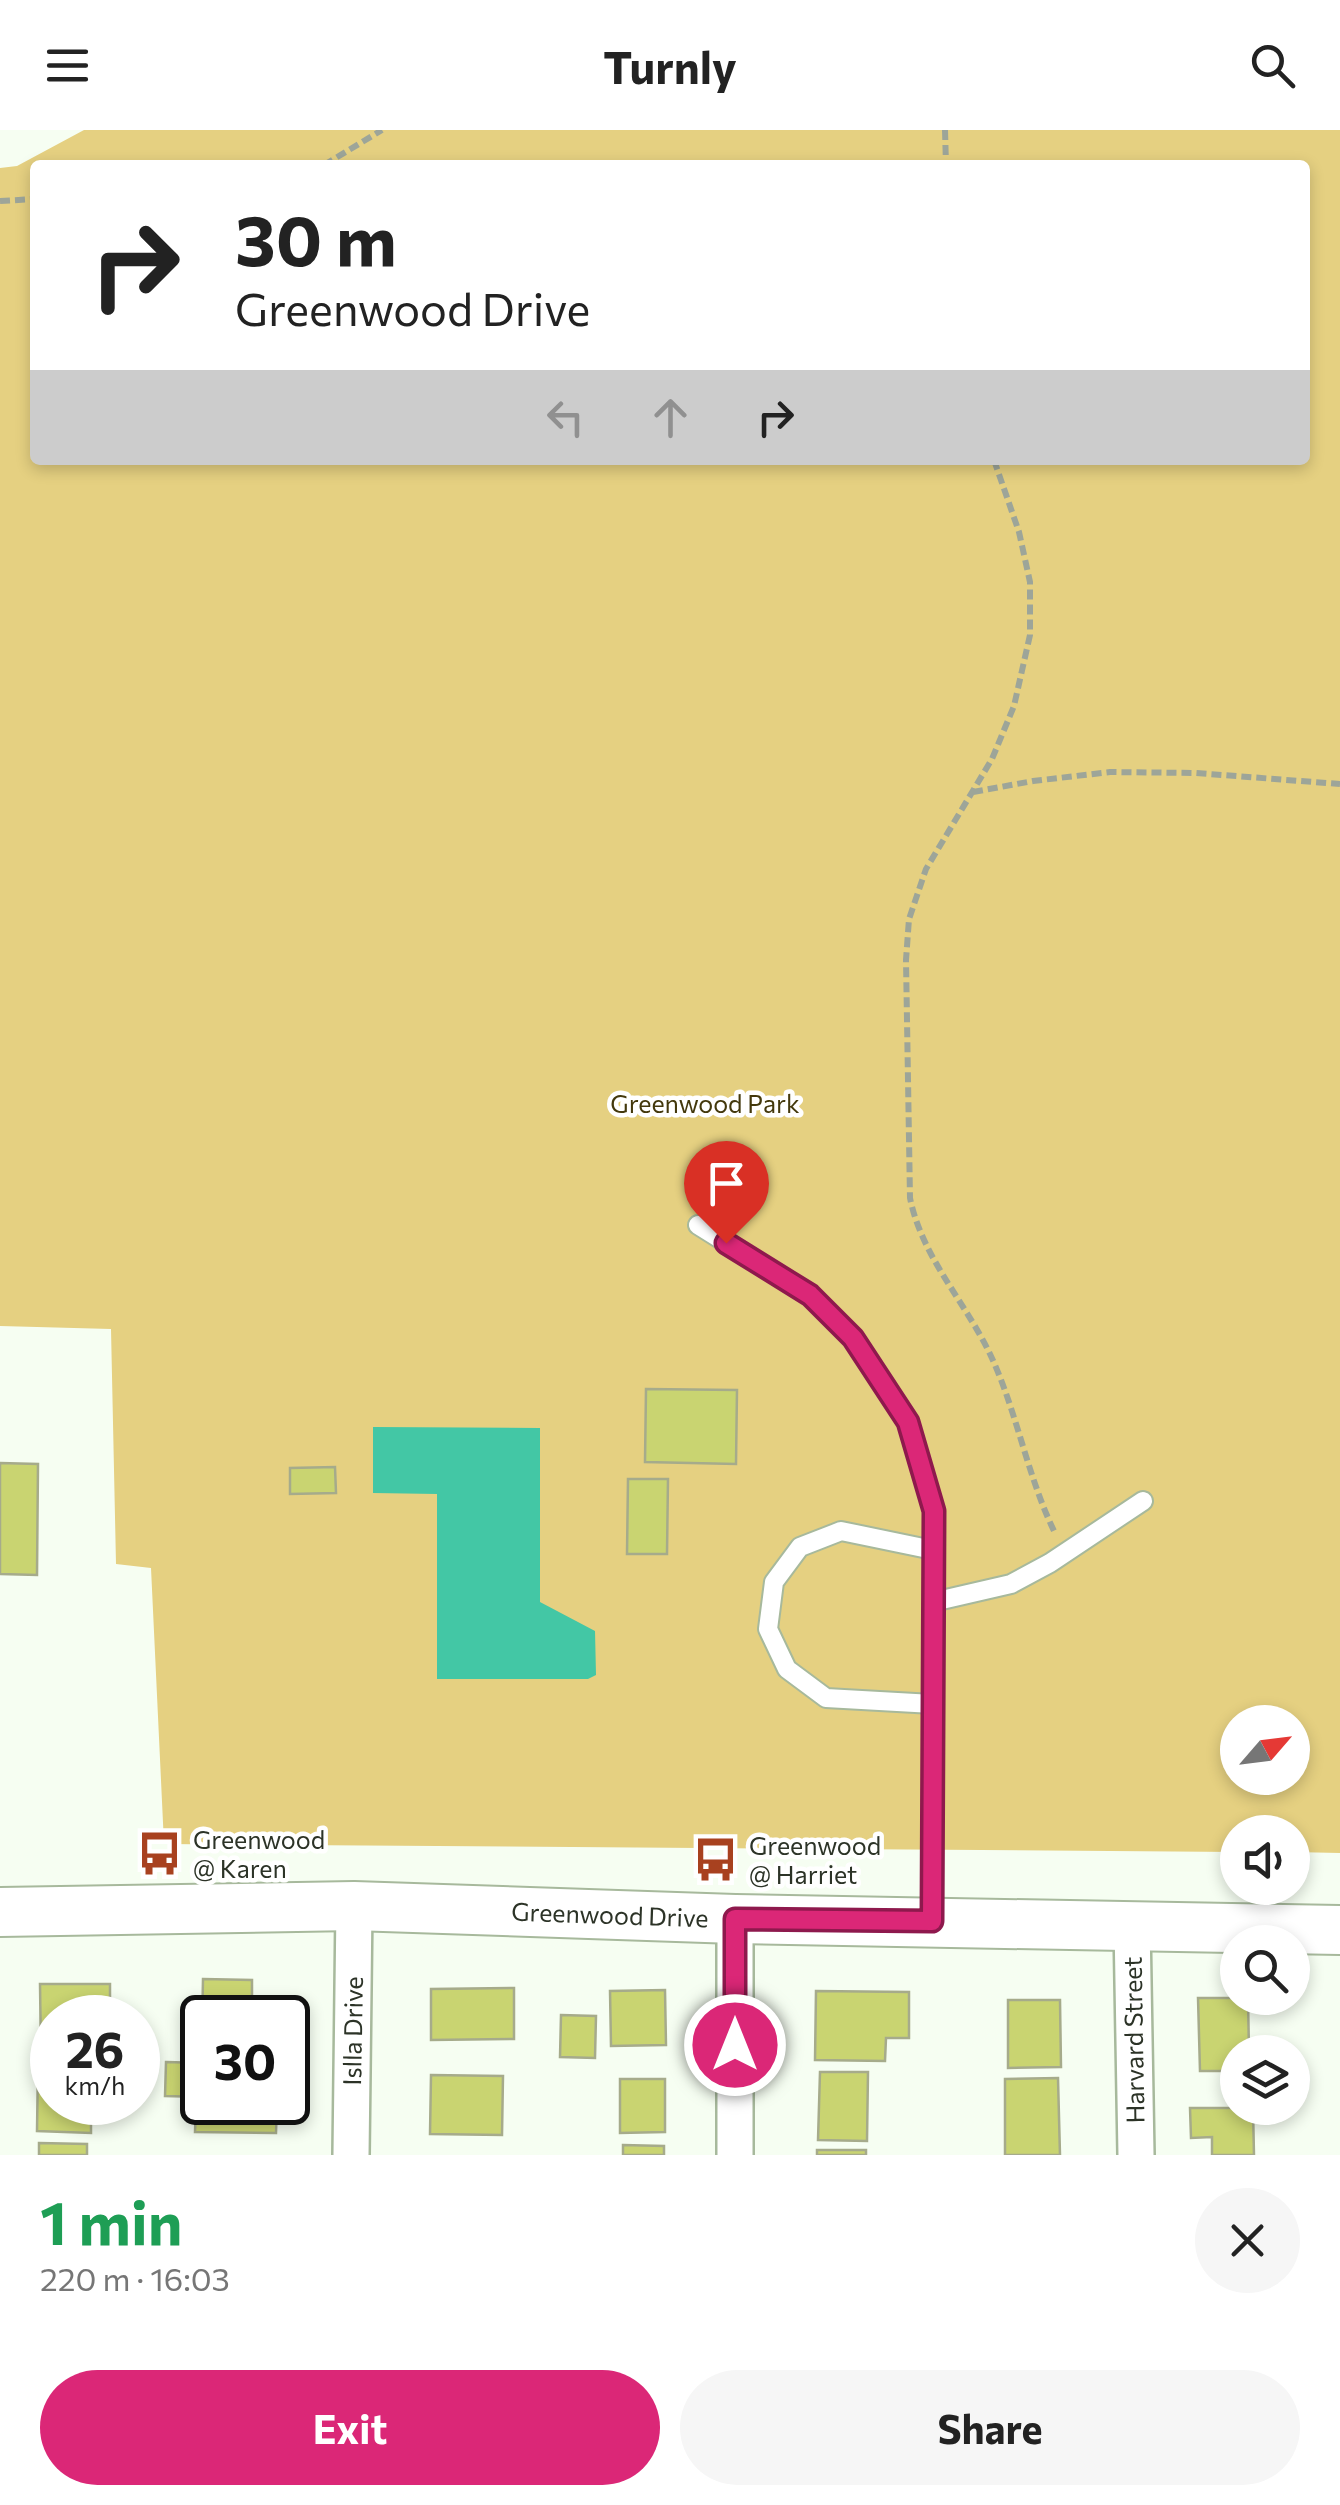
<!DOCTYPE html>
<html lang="en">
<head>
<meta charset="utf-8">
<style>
  body { margin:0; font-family:Commissioner,sans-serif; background:#f6f6f6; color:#222; height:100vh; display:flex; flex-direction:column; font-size:38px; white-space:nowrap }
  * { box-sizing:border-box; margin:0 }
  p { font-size:32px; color:#767676 }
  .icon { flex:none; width:55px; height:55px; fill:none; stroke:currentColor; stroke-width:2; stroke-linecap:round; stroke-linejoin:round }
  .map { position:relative; height:2025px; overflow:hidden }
  .panel { display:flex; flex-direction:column; background:#fff; flex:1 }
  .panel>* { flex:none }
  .guide { position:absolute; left:30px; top:30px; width:1280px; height:305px; border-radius:10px; box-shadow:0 5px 15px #0003; background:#fff; color:#222; overflow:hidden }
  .needle { width:65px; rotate:62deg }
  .tools { position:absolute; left:1220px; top:1575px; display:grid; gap:20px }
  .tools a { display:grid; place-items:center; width:90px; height:90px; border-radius:50%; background:#fff; box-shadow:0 5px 15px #0003; font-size:50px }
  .speed { position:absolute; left:30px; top:1865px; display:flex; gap:20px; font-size:50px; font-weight:700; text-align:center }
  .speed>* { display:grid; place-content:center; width:130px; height:130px; border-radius:50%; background:#fff; box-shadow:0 5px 15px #0003; line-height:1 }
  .speed small { font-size:25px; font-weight:400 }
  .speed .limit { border:5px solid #111; border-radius:15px; background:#fff; color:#111 }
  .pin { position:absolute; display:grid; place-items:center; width:85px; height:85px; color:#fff; margin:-102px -42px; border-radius:50% 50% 50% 0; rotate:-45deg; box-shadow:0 0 10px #0007 }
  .pin .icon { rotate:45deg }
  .me { position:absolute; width:110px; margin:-55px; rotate:0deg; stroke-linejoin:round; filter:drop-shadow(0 0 8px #0008) }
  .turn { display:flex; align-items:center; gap:35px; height:210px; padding:0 40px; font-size:45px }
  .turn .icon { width:130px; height:130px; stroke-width:2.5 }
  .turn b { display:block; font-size:70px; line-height:85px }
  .lanes { display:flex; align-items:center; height:95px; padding:0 40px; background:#0003; justify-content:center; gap:50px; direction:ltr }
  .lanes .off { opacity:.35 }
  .round { display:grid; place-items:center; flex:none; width:105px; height:105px; border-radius:52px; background:#f6f6f6 }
  .summary { display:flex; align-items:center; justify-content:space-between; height:170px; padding:0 40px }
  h1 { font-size:60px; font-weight:700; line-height:75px; color:#1e9e55 }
  .action { display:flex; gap:20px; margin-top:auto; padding:20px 40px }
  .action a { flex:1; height:115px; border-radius:60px; background:#db2777; color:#fff; font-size:40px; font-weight:700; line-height:115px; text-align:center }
  .action a+a { background:#f6f6f6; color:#222 }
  header { display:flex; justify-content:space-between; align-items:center; height:130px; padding:0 40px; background:#fff; font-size:45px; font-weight:700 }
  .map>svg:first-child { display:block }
</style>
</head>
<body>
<header><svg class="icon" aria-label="menu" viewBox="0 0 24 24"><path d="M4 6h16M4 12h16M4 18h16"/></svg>Turnly<svg class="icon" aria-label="search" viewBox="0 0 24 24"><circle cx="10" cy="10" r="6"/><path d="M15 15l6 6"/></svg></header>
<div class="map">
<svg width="1340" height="2025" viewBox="0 0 1340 2025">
  <rect width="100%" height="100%" fill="#f6fef2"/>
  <path fill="#e5d081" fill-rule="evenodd" d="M 84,0 L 1340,0 L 1340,1723 L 1293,1722 L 1292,1702 L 1238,1702 L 1237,1722 L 164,1714 L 151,1438 L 116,1434 L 111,1199 L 0,1196 L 0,38 L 17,36 ZM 35,35 L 1305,35 L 1305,330 L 35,330 ZM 1238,1592 L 1292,1592 L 1292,1648 L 1238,1648 Z"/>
  <path fill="#43c7a5" d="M 373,1297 L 540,1298 L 540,1472 L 595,1501 L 596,1545 L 588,1549 L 437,1549 L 437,1364 L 373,1363 Z"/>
  <path fill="#c9d471" stroke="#a6ab8b" stroke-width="2.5" d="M 646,1259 L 737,1260 L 736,1334 L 645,1332 Z
    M 0,1333 L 38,1334 L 37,1445 L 0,1444 Z
    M 335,1337 L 336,1363 L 290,1364 L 290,1338 Z
    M 628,1349 L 668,1349 L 667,1424 L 627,1424 Z
    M 203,1849 L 252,1850 L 252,1875 L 278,1875 L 277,1888 L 202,1888 L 202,1898 Z
    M 40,1854 L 110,1854 L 110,1888 L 52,1888 L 52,1925 L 41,1925 Z
    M 514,1858 L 514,1909 L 431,1910 L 431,1859 Z
    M 665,1860 L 666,1915 L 611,1916 L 610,1861 Z
    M 816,1861 L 909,1862 L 909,1908 L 886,1908 L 885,1931 L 815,1930 Z
    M 1198,1868 L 1248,1868 L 1249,1922 L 1238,1922 L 1238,1941 L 1200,1941 Z
    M 1008,1870 L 1060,1870 L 1061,1937 L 1008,1938 Z
    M 561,1885 L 596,1886 L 595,1928 L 560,1927 Z
    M 166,1932 L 202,1933 L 202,1967 L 165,1966 Z
    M 38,1934 L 52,1934 L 52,1972 L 91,1972 L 91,2003 L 37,2001 Z
    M 820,1942 L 868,1942 L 867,2011 L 818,2010 Z
    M 431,1945 L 503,1946 L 502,2005 L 430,2004 Z
    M 1058,1948 L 1060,2025 L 1005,2025 L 1005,1949 Z
    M 620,1949 L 665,1949 L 665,2002 L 620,2003 Z
    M 277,1972 L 276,2003 L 195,2002 L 196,1973 Z
    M 1190,1978 L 1253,1978 L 1254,2025 L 1212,2025 L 1212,2007 L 1191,2008 Z
    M 39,2013 L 87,2014 L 87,2025 L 39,2025 Z
    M 623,2015 L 664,2016 L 664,2025 L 623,2025 Z
    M 817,2020 L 866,2020 L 866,2025 L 817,2025 Z"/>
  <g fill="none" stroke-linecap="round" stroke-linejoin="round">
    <defs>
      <path id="service" d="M 698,1095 L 810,1165 L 853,1208 L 908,1293 L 934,1381 L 931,1791
        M 933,1472 L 1011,1454 L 1050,1433 L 1143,1371
        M 933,1574 L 826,1568 L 787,1539 L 768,1499 L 774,1452 L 800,1417 L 841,1401 L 933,1420"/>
      <path id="minor" d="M 735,1789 L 735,2025
        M 1132,1794 L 1136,2025
        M 351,2025 L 354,1776"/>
      <path id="secondary" d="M 0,1782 L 354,1776 L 735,1789 L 1340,1800"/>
    </defs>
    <use href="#service" stroke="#a7b99c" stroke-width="22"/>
    <use href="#minor" stroke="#a7b99c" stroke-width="40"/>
    <use href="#secondary" stroke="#a7b99c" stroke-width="52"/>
    <path stroke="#9da599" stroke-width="6" stroke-dasharray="10 5" stroke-linecap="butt" d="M 945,0 L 946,35
      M 324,35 L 382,0
      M 0,71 L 35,69
      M 994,330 L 1019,402 L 1030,452 L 1030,505 L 1014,576 L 992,629 L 926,739 L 909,789 L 906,830 L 910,1068 C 922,1127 964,1170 990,1224 C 1017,1281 1027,1346 1055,1403
      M 973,662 L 1033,651 L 1110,642 L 1196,643 L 1340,654"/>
    <use href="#service" stroke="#fff" stroke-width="18"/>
    <use href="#minor" stroke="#fff" stroke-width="35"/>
    <use href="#secondary" stroke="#fff" stroke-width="48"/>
  </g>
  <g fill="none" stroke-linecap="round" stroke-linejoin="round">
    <defs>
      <path id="route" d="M 726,1113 L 810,1165 L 853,1208 L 908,1292 L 934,1381 L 932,1791 L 735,1789 L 735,1915"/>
    </defs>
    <use href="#route" stroke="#8e194d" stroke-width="25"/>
    <use href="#route" stroke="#db2777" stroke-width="18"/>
  </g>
  <defs>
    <symbol id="bus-bare" viewBox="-9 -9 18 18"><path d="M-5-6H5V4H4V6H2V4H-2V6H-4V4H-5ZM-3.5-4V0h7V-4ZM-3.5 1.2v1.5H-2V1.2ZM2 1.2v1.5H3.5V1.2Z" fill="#a8411f" stroke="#fff" stroke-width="2.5" paint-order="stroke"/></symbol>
  </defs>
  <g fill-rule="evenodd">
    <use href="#bus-bare" x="128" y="1692" width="63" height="63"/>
    <use href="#bus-bare" x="684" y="1698" width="63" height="63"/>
  </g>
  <g text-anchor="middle" stroke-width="9" stroke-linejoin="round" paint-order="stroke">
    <g font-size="25" fill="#43380c" stroke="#fff">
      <text x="705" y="983">Greenwood Park</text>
    </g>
    <g font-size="25" fill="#2c3327" stroke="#fff" text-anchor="start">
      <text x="193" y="1719">Greenwood<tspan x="193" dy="29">@ Karen</tspan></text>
      <text x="749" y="1725">Greenwood<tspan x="749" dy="29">@ Harriet</tspan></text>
    </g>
    <g font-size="25" fill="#2c3327" stroke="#fff">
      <text transform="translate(610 1785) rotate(2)" y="9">Greenwood Drive</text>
      <text transform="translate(353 1901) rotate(-89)" y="9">Islla Drive</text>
      <text transform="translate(1134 1910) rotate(-91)" y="9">Harvard Street</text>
    </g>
  </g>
</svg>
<div class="tools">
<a><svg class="needle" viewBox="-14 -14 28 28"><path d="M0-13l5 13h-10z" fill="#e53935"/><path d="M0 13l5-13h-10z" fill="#767676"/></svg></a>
<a><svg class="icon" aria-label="sound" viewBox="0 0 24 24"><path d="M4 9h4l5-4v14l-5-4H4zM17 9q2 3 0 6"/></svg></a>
<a><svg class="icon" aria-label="search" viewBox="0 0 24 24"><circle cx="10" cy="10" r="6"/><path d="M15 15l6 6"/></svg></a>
<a><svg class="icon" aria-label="layers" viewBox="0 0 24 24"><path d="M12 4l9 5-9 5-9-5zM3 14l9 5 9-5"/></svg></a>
</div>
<div class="speed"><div>26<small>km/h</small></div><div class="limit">30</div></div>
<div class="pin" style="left:726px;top:1113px;background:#d93025"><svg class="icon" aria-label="arrive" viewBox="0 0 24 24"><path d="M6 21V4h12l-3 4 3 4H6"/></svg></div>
<svg class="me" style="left:735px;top:1915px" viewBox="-20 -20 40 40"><circle r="17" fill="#db2777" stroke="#fff" stroke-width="3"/><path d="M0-11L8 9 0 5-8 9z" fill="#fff"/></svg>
<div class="guide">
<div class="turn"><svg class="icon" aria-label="right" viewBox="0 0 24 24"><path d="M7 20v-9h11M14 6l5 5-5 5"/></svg><div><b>30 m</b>Greenwood Drive</div></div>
<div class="lanes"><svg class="icon off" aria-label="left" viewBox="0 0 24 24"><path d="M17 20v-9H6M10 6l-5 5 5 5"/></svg><svg class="icon off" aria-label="ahead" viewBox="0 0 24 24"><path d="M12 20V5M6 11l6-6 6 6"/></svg><svg class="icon" aria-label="right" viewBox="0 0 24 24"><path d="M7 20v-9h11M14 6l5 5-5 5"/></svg></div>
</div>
</div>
<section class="panel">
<div class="summary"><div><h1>1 min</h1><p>220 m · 16:03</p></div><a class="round"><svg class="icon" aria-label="close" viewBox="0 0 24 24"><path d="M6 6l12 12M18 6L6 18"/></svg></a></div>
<div class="action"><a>Exit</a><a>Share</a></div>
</section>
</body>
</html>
